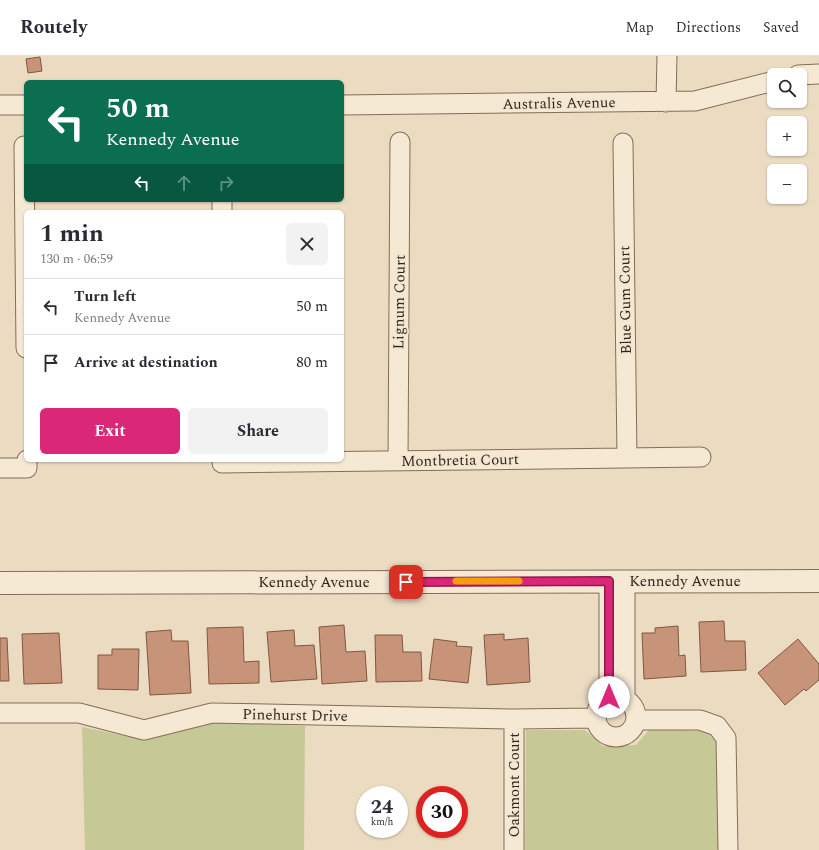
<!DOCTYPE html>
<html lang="en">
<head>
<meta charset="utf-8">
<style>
  body { margin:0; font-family:Spectral,serif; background:#f2f2f3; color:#2b2b33; height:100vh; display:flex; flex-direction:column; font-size:15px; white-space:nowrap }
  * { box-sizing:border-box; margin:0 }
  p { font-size:13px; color:#7c7c81 }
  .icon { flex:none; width:22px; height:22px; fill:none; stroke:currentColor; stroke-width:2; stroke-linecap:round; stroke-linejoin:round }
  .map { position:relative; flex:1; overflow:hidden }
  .details { position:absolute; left:24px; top:154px; width:320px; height:252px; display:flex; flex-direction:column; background:#fff; border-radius:6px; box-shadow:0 1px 3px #0004 }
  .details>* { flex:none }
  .guide { position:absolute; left:24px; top:24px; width:320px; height:122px; border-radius:6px; box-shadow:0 1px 3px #0004; background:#0b6e4f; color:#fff; overflow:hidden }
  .buttons { position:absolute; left:767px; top:12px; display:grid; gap:8px }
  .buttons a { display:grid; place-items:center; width:40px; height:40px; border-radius:6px; background:#fff; box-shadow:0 1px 3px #0004; font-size:20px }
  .speed { position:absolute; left:356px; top:730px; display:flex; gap:8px; font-size:20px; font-weight:700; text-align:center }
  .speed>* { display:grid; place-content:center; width:52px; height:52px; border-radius:50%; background:#fff; box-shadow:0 1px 3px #0004; line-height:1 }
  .speed small { font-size:10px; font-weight:400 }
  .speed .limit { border:6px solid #d22; background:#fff; color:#111 }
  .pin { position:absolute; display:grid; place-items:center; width:34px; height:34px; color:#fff; margin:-17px; border-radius:8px; box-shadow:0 2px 6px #0006 }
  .me { position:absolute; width:44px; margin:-22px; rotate:0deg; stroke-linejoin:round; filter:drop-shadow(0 0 3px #0008) }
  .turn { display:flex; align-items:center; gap:14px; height:84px; padding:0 16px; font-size:18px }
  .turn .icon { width:52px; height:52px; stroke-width:2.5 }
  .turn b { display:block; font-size:28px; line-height:34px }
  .lanes { display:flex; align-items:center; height:38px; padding:0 16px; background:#0003; justify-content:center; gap:20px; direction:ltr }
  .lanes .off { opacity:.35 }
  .round { display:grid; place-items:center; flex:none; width:42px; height:42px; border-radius:6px; background:#f2f2f3 }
  .head { display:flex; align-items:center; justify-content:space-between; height:68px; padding:0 16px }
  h1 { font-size:24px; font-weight:700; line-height:30px }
  .primary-button { display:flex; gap:8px; margin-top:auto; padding:8px 16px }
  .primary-button a { flex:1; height:46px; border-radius:6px; background:#db2777; color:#fff; font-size:16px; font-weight:700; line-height:46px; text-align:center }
  .primary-button a+a { background:#f2f2f3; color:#2b2b33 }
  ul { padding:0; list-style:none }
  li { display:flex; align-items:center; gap:12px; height:56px; padding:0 16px; border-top:1px solid #e1e1e2 }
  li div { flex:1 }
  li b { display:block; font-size:15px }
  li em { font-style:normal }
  header { display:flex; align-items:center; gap:24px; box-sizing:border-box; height:56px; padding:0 20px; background:#fff; border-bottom:1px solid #e1e1e2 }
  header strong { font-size:19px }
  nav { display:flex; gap:22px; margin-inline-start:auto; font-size:14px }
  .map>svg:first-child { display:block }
</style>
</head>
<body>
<header>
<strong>Routely</strong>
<nav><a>Map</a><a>Directions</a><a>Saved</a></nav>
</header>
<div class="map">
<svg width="819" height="794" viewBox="0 0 819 794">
  <rect width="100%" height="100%" fill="#ebdbc1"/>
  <path fill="#c6c896" d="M 212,666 L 305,670 L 304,794 L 85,794 L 82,671 L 145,684 Z
    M 650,673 L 708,675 L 718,686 L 719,794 L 525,794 L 526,674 L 585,674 L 603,690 L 636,689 Z"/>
  <path fill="#c79479" stroke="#815641" d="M 40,1 L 42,15 L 28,17 L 26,3 Z
    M 724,565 L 725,585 L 745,585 L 746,614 L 701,616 L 699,566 Z
    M 344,569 L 346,596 L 365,595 L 367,625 L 322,628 L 319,571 Z
    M 678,570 L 679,600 L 685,599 L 686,620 L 644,623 L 642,577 L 655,577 L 655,572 Z
    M 243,571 L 244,606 L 259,605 L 259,627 L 209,628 L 207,572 Z
    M 171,574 L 172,585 L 188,585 L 191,637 L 150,639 L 146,576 Z
    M 294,574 L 295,590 L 314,589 L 317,623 L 271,626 L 267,576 Z
    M 59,577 L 62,627 L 24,628 L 22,578 Z
    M 504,578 L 504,584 L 528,582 L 530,626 L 487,629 L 484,579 Z
    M 375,579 L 402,579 L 403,596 L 421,596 L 422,625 L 376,626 Z
    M 0,582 L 7,582 L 9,625 L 0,625 Z
    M 434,583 L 457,586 L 456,590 L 472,591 L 468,627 L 429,623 Z
    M 798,583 L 819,608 L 819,624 L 806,635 L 804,633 L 785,649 L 758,617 Z
    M 112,593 L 139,593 L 138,634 L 98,633 L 98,599 L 112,599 Z"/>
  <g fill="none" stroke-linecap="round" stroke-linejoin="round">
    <defs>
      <path id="minor" d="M 798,19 L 819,18
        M 666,46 L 667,0
        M 0,49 L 26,49
        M 342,49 L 695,45 L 774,25
        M 623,87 L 627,402
        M 24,90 L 26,292
        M 222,144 L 222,156
        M 222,404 L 222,407 L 701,401
        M 398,405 L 400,86
        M 0,412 L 27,412 L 27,404
        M 609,525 L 609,641
        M596 661a20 20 0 1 1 40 0a20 20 0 1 1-40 0Z
        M 625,642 L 625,525
        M 0,657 L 79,657 L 144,674 L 212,657 L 514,663 L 595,662
        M 637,664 L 700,664 L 717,670 L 726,682 L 728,794
        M 514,794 L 514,663"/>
      <path id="tertiary" d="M 0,527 L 819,525"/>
    </defs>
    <use href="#minor" stroke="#836d5a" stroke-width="21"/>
    <use href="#tertiary" stroke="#836d5a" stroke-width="24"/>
    <use href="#minor" stroke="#f6e9d4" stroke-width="19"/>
    <use href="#tertiary" stroke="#f6e9d4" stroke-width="22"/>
  </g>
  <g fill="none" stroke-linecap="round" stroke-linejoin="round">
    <defs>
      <path id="route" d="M 406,526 L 609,525 L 609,641"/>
    </defs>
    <use href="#route" stroke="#8e194d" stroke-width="10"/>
    <use href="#route" stroke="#db2777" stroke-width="7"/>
    <path stroke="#f59e0b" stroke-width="7" d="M 456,525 L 519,525"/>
  </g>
  <g text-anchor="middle" stroke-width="3.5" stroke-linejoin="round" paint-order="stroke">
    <g font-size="15" fill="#34261d" stroke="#f3e6d0">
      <text transform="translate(559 47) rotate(-1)" y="5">Australis Avenue</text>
      <text transform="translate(625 244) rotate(-91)" y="5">Blue Gum Court</text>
      <text transform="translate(399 246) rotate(-89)" y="5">Lignum Court</text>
      <text transform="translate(460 404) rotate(-1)" y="5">Montbretia Court</text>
      <text x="685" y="530">Kennedy Avenue</text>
      <text x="314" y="531">Kennedy Avenue</text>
      <text transform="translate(295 659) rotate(1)" y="5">Pinehurst Drive</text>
      <text transform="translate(514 729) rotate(-90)" y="5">Oakmont Court</text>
    </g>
  </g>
</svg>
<div class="buttons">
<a><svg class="icon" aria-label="search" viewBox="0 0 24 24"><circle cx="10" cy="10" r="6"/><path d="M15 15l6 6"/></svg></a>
<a>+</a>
<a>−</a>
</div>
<div class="speed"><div>24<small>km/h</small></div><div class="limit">30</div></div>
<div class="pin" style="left:406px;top:526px;background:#d93025"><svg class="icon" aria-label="arrive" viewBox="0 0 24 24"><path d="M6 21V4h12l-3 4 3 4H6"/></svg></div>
<svg class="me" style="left:609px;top:641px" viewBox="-20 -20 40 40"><circle r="19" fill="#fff"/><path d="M0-13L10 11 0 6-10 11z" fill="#db2777"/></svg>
<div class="guide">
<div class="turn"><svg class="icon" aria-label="left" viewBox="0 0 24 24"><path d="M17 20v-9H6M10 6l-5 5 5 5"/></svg><div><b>50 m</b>Kennedy Avenue</div></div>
<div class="lanes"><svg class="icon" aria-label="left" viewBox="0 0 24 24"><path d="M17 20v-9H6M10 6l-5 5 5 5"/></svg><svg class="icon off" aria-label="ahead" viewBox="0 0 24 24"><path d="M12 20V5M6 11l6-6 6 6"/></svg><svg class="icon off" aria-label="right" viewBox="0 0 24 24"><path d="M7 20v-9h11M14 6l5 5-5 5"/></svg></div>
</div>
<section class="details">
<div class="head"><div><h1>1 min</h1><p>130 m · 06:59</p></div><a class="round"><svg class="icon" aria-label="close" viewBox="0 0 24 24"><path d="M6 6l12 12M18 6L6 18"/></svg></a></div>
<ul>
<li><svg class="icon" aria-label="left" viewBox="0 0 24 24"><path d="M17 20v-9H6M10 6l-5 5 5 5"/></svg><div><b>Turn left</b><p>Kennedy Avenue</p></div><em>50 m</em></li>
<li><svg class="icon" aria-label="arrive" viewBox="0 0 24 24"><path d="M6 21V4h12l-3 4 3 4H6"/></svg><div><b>Arrive at destination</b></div><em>80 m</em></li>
</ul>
<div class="primary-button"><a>Exit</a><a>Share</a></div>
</section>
</div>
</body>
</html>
